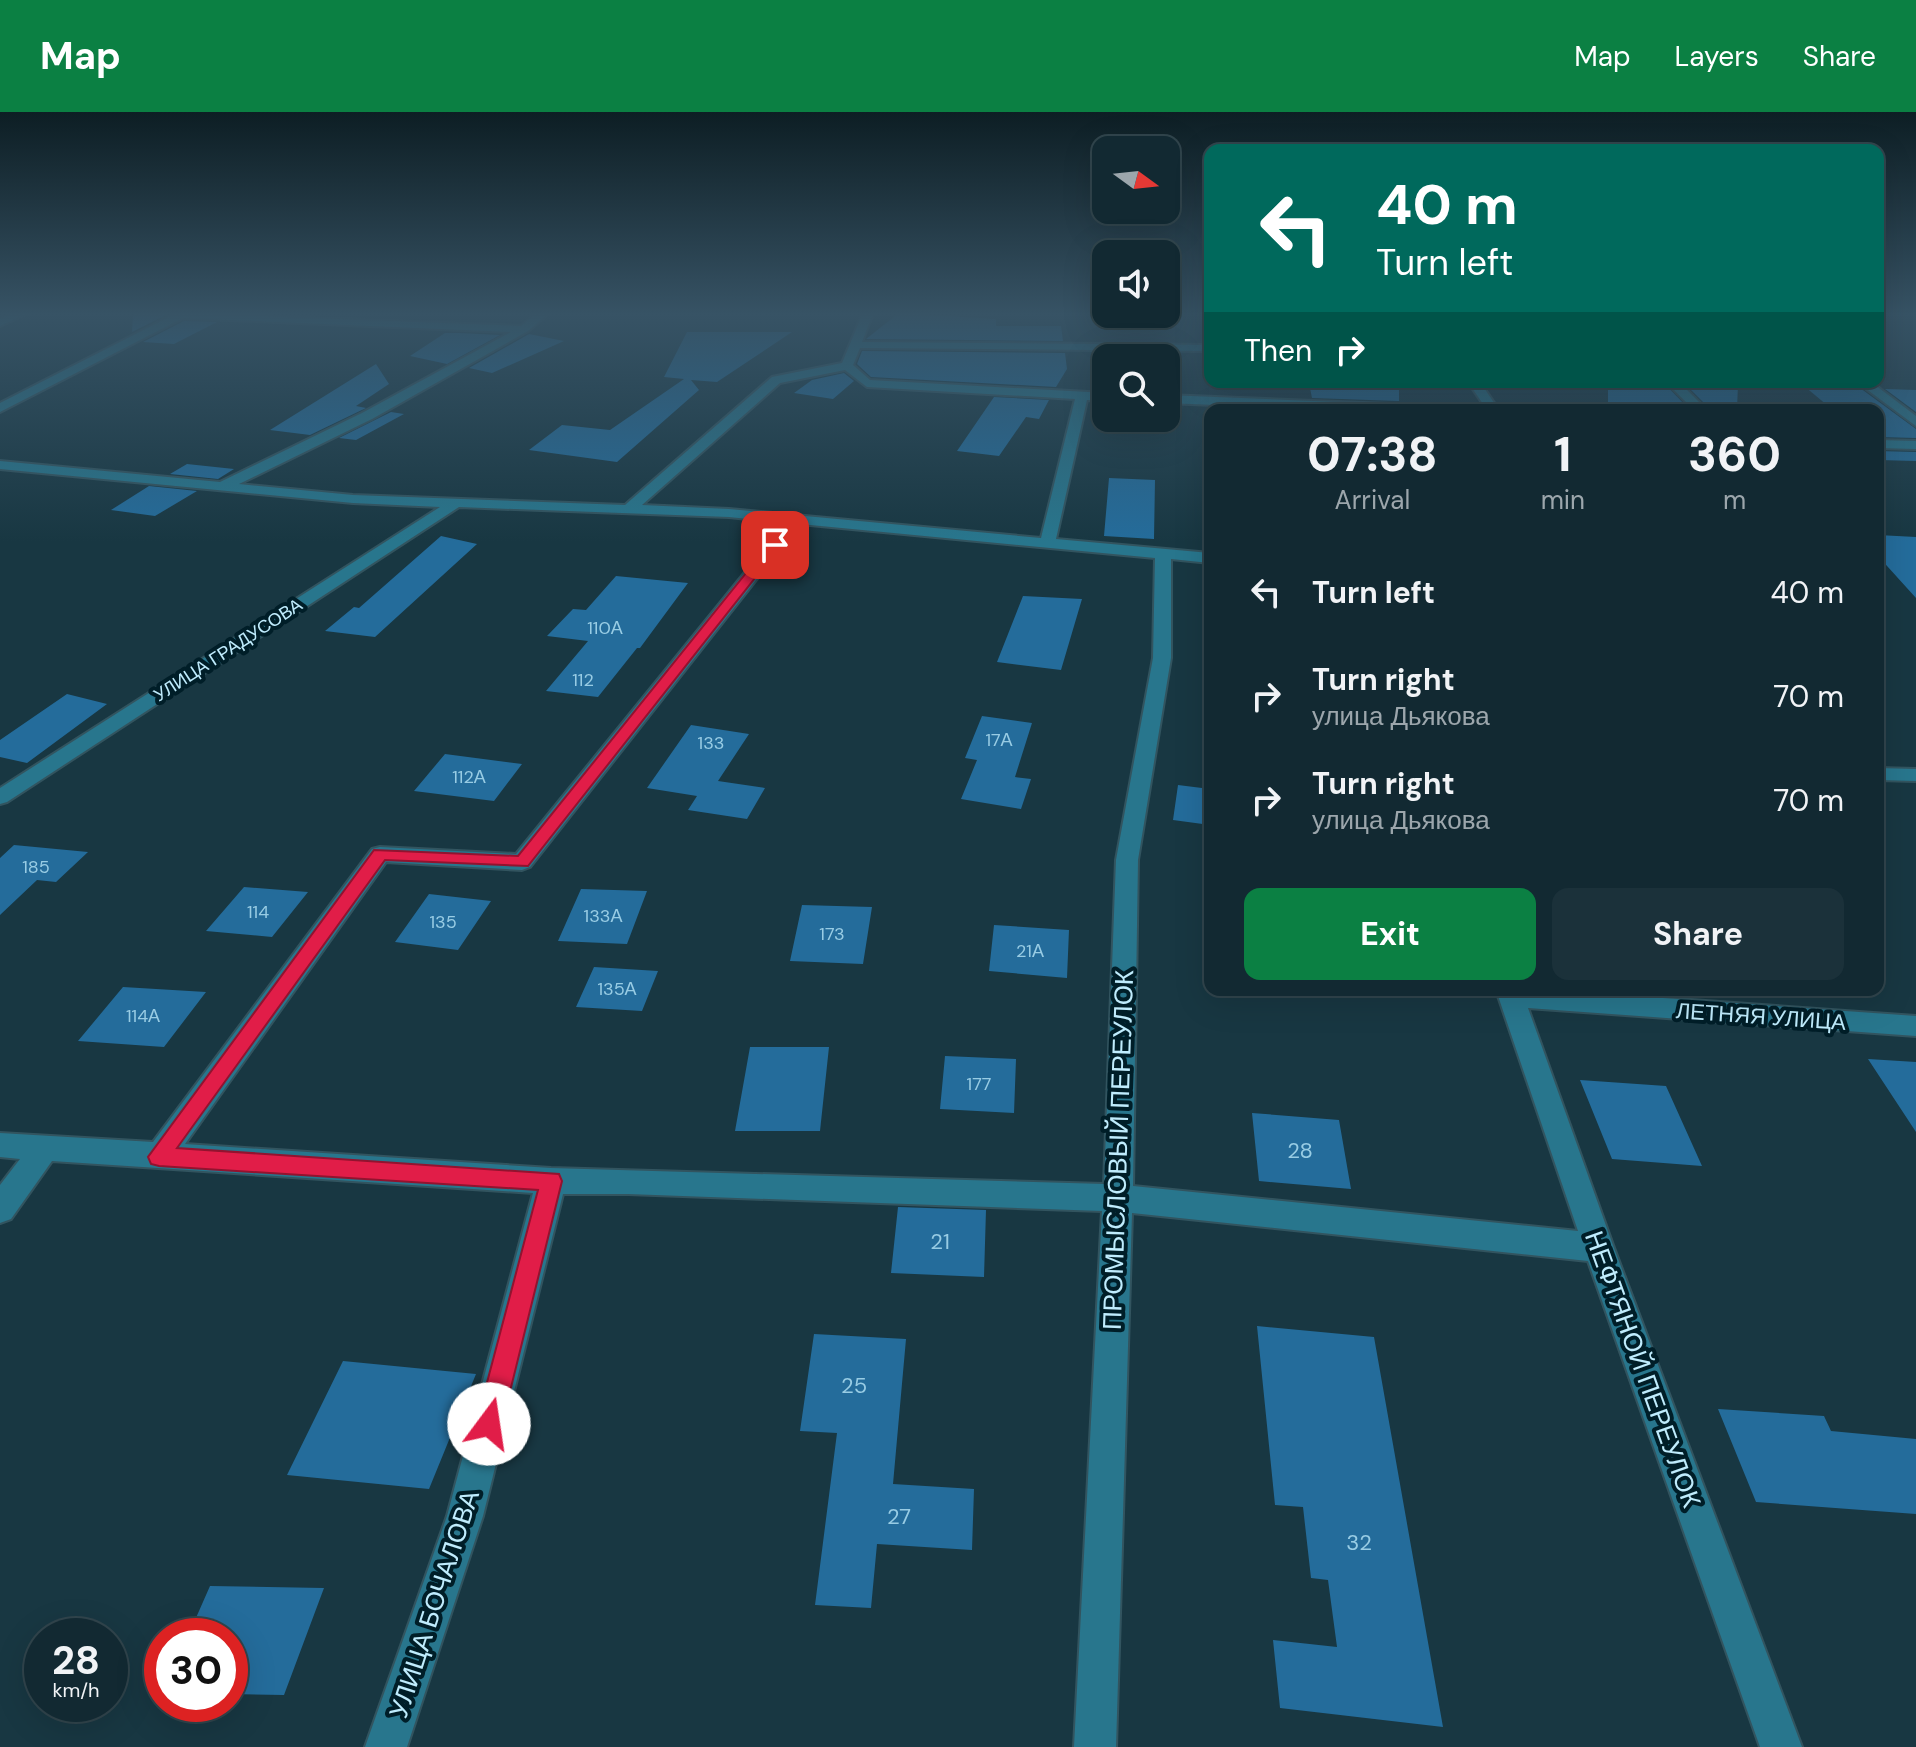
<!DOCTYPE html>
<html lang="en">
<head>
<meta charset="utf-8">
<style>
  body { margin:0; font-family:"DM Sans",sans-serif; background:#1b313a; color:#f1f3f6; height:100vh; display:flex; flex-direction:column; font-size:30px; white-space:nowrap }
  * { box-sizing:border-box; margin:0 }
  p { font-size:26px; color:#9ca6ac }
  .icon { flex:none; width:44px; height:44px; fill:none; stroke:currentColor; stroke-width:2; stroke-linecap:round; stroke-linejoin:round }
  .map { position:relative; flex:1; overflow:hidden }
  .panel { position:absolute; left:1204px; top:292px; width:680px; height:592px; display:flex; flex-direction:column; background:#122932; border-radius:16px; box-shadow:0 8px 32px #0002,0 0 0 2px #31454d }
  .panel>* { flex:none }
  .guide { position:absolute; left:1204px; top:32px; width:680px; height:244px; border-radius:16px; box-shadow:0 8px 32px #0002,0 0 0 2px #31454d; background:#00695c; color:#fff; overflow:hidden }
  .needle { width:52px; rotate:105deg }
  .fabs { position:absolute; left:1092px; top:24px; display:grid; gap:16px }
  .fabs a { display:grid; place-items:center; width:88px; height:88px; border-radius:16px; background:#122932; box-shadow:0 8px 32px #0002,0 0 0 2px #31454d; font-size:40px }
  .speed { position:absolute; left:24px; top:1506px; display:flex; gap:16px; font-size:40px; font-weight:700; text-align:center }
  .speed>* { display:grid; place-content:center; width:104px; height:104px; border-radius:50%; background:#122932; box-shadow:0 8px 32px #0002,0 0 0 2px #31454d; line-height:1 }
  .speed small { font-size:20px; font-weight:400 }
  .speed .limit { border:12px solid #d22; background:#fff; color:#111 }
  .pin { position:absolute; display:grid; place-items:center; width:68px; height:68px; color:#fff; margin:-34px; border-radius:16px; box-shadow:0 4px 12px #0006 }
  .me { position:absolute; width:88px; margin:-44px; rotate:14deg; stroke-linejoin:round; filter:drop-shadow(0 0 6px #0008) }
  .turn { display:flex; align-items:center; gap:28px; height:168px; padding:0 40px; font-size:36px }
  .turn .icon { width:104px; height:104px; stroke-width:2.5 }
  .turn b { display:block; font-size:56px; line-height:68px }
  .then { display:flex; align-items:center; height:76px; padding:0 40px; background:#0003; gap:16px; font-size:30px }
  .eta { display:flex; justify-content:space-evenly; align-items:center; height:136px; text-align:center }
  .eta b { font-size:48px; font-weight:700; line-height:56px }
  .action { display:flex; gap:16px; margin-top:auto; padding:16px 40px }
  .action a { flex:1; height:92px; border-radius:16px; background:#0b8043; color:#fff; font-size:32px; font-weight:700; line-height:92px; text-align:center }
  .action a+a { background:#1b313a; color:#f1f3f6 }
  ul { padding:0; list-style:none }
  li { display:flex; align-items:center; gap:24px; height:104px; padding:0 40px }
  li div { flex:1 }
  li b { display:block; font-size:30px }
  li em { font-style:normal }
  header { display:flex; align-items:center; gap:48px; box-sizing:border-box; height:112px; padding:0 40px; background:#0b8043; color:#fff }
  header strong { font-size:38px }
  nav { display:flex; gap:44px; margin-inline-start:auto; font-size:28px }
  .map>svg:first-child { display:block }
</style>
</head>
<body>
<header>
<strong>Map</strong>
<nav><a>Map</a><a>Layers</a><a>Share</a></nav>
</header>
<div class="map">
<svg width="1916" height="1635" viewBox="0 0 1916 1635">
  <rect width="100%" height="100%" fill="#183742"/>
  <path fill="#246c9b" d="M 133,201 L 170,201 L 132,220 Z
    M 899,201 L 996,207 L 996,214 L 1061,214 L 1063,229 L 866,227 Z
    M 184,209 L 217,210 L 174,232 L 143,230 Z
    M 687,220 L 792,220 L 717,270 L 691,268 L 699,278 L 617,350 L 529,338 L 562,313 L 610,318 L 684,267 L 664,265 Z
    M 445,221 L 459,221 L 500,223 L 447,252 L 410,244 Z
    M 529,222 L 564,229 L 492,261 L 469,256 Z
    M 862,239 L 1065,241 L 1067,257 L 1056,275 L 871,265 L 857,252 Z
    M 376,252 L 389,272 L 356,294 L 366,296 L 310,323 L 270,318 Z
    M 844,261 L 854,269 L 833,287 L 794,281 L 812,268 Z
    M 1608,270 L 1663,270 L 1688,296 L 1608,294 Z
    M 1309,271 L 1399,276 L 1399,289 L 1312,286 Z
    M 1684,271 L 1738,273 L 1737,297 L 1709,296 Z
    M 1804,274 L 1860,276 L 1916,317 L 1916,326 L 1878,325 L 1878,298 L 1833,298 Z
    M 1885,277 L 1916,278 L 1916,300 Z
    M 994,285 L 1049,288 L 1039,307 L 1026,305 L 999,344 L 957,339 Z
    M 391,300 L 404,302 L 356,328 L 339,326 Z
    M 1878,339 L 1916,340 L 1916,349 L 1878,348 Z
    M 187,352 L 234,357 L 218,367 L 170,362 Z
    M 1109,366 L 1155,368 L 1154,427 L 1104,424 Z
    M 149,374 L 197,379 L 155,404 L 111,398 Z
    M 1878,423 L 1916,425 L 1916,486 L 1878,444 Z
    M 441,424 L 477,432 L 375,525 L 325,519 L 354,495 L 359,496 Z
    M 616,464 L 688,471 L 640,536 L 637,536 L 598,585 L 546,579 L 588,529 L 547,524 L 573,497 L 586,498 Z
    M 1023,484 L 1082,487 L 1061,558 L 997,550 Z
    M 67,582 L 107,592 L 27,651 L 0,645 L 0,628 Z
    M 982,604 L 1032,611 L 1015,665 L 1031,667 L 1021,697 L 961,687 L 977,648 L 965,646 Z
    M 691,613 L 749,622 L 718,669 L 765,676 L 747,707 L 688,698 L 697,684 L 647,676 Z
    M 445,642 L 522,652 L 494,689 L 414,679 Z
    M 1178,673 L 1210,677 L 1210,713 L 1173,708 Z
    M 14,733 L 88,740 L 56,770 L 37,768 L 0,803 L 0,746 Z
    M 244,775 L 308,780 L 272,825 L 206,819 Z
    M 581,777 L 647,779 L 627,832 L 558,829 Z
    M 429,782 L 491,789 L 458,838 L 395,830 Z
    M 802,793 L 872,795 L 863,852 L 790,849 Z
    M 994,813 L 1069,818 L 1067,866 L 989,859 Z
    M 594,855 L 658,859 L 642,899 L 576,895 Z
    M 123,875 L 206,880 L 164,935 L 78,929 Z
    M 750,935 L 829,935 L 820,1019 L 735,1019 Z
    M 945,944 L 1016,947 L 1014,1001 L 940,997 Z
    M 1868,947 L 1916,950 L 1916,1020 Z
    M 1580,968 L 1666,974 L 1702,1054 L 1612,1047 Z
    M 1252,1001 L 1339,1008 L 1351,1077 L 1259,1069 Z
    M 898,1095 L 986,1098 L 984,1165 L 891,1161 Z
    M 1257,1214 L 1374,1225 L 1443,1615 L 1280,1596 L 1273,1528 L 1337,1535 L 1328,1468 L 1311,1466 L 1303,1395 L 1275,1393 Z
    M 814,1222 L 906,1227 L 893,1372 L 974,1377 L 972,1438 L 877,1432 L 871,1496 L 815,1493 L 837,1321 L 800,1319 Z
    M 343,1249 L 476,1262 L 429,1377 L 287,1363 Z
    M 1718,1297 L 1824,1304 L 1831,1319 L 1916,1327 L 1916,1402 L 1756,1390 Z
    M 210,1474 L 324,1476 L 284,1583 L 230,1582 L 230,1524 L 188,1524 Z"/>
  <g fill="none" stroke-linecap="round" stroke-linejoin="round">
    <defs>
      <path id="minor" d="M 14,201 L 28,201 L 0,214 L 0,207 Z
        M 177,201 L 521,214 L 537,201 L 549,201 L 528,219 L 372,307 L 239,372 L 353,383 L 625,393 L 772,265 L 842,251 L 863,201 L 873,201 L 862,230 L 1210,233 L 1210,239 L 860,236 L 853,253 L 870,268 L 1106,281 L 1106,289 L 1087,288 L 1056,427 L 1210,441 L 1210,451 L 1171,447 L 1171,546 L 1138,748 L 1133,1074 L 1578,1119 L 1496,878 L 1550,878 L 1916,904 L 1916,924 L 1528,896 L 1614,1136 L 1802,1635 L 1760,1635 L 1588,1149 L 1132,1101 L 1116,1635 L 1074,1635 L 1102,1099 L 628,1082 L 563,1082 L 483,1404 L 407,1635 L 365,1635 L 447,1404 L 533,1081 L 52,1049 L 11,1107 L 0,1111 L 0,1073 L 20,1047 L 0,1045 L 0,1021 L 153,1030 L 372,737 L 380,735 L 516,742 L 785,411 L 729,405 L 459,395 L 7,690 L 0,692 L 0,676 L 440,395 L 353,391 L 0,357 L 0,349 L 220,370 L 362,301 L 511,220 L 183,206 L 0,300 L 0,291 ZM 845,258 L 867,275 L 1075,287 L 1041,426 L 729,397 L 642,393 L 780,271 ZM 800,412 L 1155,446 L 1153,546 L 1116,748 L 1104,1072 L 551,1056 L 185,1032 L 386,750 L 522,758 L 530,755 Z
        M 1468,270 L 1480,270 L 1499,298 L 1487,298 Z
        M 1666,270 L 1679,270 L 1707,298 L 1694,298 Z
        M 1857,270 L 1871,270 L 1916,304 L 1916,314 Z
        M 1166,283 L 1438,294 L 1444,298 L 1345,298 L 1166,291 Z
        M 1878,328 L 1916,329 L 1916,337 L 1878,336 Z
        M 1878,656 L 1916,657 L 1916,669 L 1878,668 Z"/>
    </defs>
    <use href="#minor" stroke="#32545f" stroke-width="4"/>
    <use href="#minor" fill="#28768d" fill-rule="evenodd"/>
  </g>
  <linearGradient id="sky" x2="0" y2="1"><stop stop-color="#0d1e24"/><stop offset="0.47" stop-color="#375365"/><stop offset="1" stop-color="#375365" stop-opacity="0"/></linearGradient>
  <rect width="1916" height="430" fill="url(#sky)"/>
  <path fill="#e11d48" stroke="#92132f" stroke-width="2" d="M 771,430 L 781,433 L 528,754 L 385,748 L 177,1036 L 559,1062 L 562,1069 L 502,1312 L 498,1322 L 489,1326 L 479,1322 L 476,1312 L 538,1078 L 159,1054 L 151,1052 L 148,1045 L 374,738 L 518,744 Z"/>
  <g text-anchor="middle" stroke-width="8" stroke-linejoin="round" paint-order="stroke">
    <g font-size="18" fill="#98cce4">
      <text x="605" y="522">110А</text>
      <text x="583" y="574">112</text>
      <text x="999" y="634">17А</text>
      <text x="711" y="637">133</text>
      <text x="469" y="671">112А</text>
      <text x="36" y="761">185</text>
      <text x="258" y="806">114</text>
      <text x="603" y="810">133А</text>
      <text x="443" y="816">135</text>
      <text x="832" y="828">173</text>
      <text x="1030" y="845">21А</text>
      <text x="617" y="883">135А</text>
      <text x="143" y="910">114А</text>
      <text x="979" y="978">177</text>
    </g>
    <g font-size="18" fill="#bfecfd" stroke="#001e28">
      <text transform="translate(228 538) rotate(-33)" y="6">УЛИЦА ГРАДУСОВА</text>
    </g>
    <g font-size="22" fill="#bfecfd" stroke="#001e28">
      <text transform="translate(1761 904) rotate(4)" y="8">ЛЕТНЯЯ УЛИЦА</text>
    </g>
    <g font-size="22" fill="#98cce4">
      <text x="1300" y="1046">28</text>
      <text x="940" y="1137">21</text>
      <text x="854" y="1281">25</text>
      <text x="899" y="1412">27</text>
      <text x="1359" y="1438">32</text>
    </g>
    <g font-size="26" fill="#bfecfd" stroke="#001e28">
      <text transform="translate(1118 1038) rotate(-88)" y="9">ПРОМЫСЛОВЫЙ ПЕРЕУЛОК</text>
      <text transform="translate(1643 1257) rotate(70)" y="9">НЕФТЯНОЙ ПЕРЕУЛОК</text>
      <text transform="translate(434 1492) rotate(-72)" y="9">УЛИЦА БОЧАЛОВА</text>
    </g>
  </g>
</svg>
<div class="fabs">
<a><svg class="needle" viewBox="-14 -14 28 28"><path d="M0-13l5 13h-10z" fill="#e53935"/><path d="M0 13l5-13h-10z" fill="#9ca6ac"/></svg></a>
<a><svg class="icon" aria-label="sound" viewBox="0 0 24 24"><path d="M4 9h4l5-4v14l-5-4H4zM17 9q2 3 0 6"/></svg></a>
<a><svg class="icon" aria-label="search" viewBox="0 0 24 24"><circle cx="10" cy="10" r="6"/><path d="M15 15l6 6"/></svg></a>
</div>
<div class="speed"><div>28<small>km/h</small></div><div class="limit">30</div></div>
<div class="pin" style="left:775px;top:433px;background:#d93025"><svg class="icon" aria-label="arrive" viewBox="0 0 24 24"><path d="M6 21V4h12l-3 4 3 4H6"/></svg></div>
<svg class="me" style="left:489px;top:1312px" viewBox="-20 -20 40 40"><circle r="19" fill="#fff"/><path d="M0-13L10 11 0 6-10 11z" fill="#e11d48"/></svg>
<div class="guide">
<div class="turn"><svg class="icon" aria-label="left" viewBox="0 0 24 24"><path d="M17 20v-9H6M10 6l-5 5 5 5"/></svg><div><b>40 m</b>Turn left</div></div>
<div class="then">Then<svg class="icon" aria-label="right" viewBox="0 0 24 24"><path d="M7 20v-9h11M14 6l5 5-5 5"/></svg></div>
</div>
<section class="panel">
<div class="eta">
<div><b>07:38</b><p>Arrival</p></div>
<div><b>1</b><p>min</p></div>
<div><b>360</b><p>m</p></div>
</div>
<ul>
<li><svg class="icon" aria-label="left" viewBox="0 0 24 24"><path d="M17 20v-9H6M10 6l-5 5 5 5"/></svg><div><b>Turn left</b></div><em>40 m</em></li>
<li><svg class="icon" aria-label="right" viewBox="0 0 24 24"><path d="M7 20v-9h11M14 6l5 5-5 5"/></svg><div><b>Turn right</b><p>улица Дьякова</p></div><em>70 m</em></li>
<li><svg class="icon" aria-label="right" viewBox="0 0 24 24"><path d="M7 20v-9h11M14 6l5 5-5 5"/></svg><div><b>Turn right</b><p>улица Дьякова</p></div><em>70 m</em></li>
</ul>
<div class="action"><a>Exit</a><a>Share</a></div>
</section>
</div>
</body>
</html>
